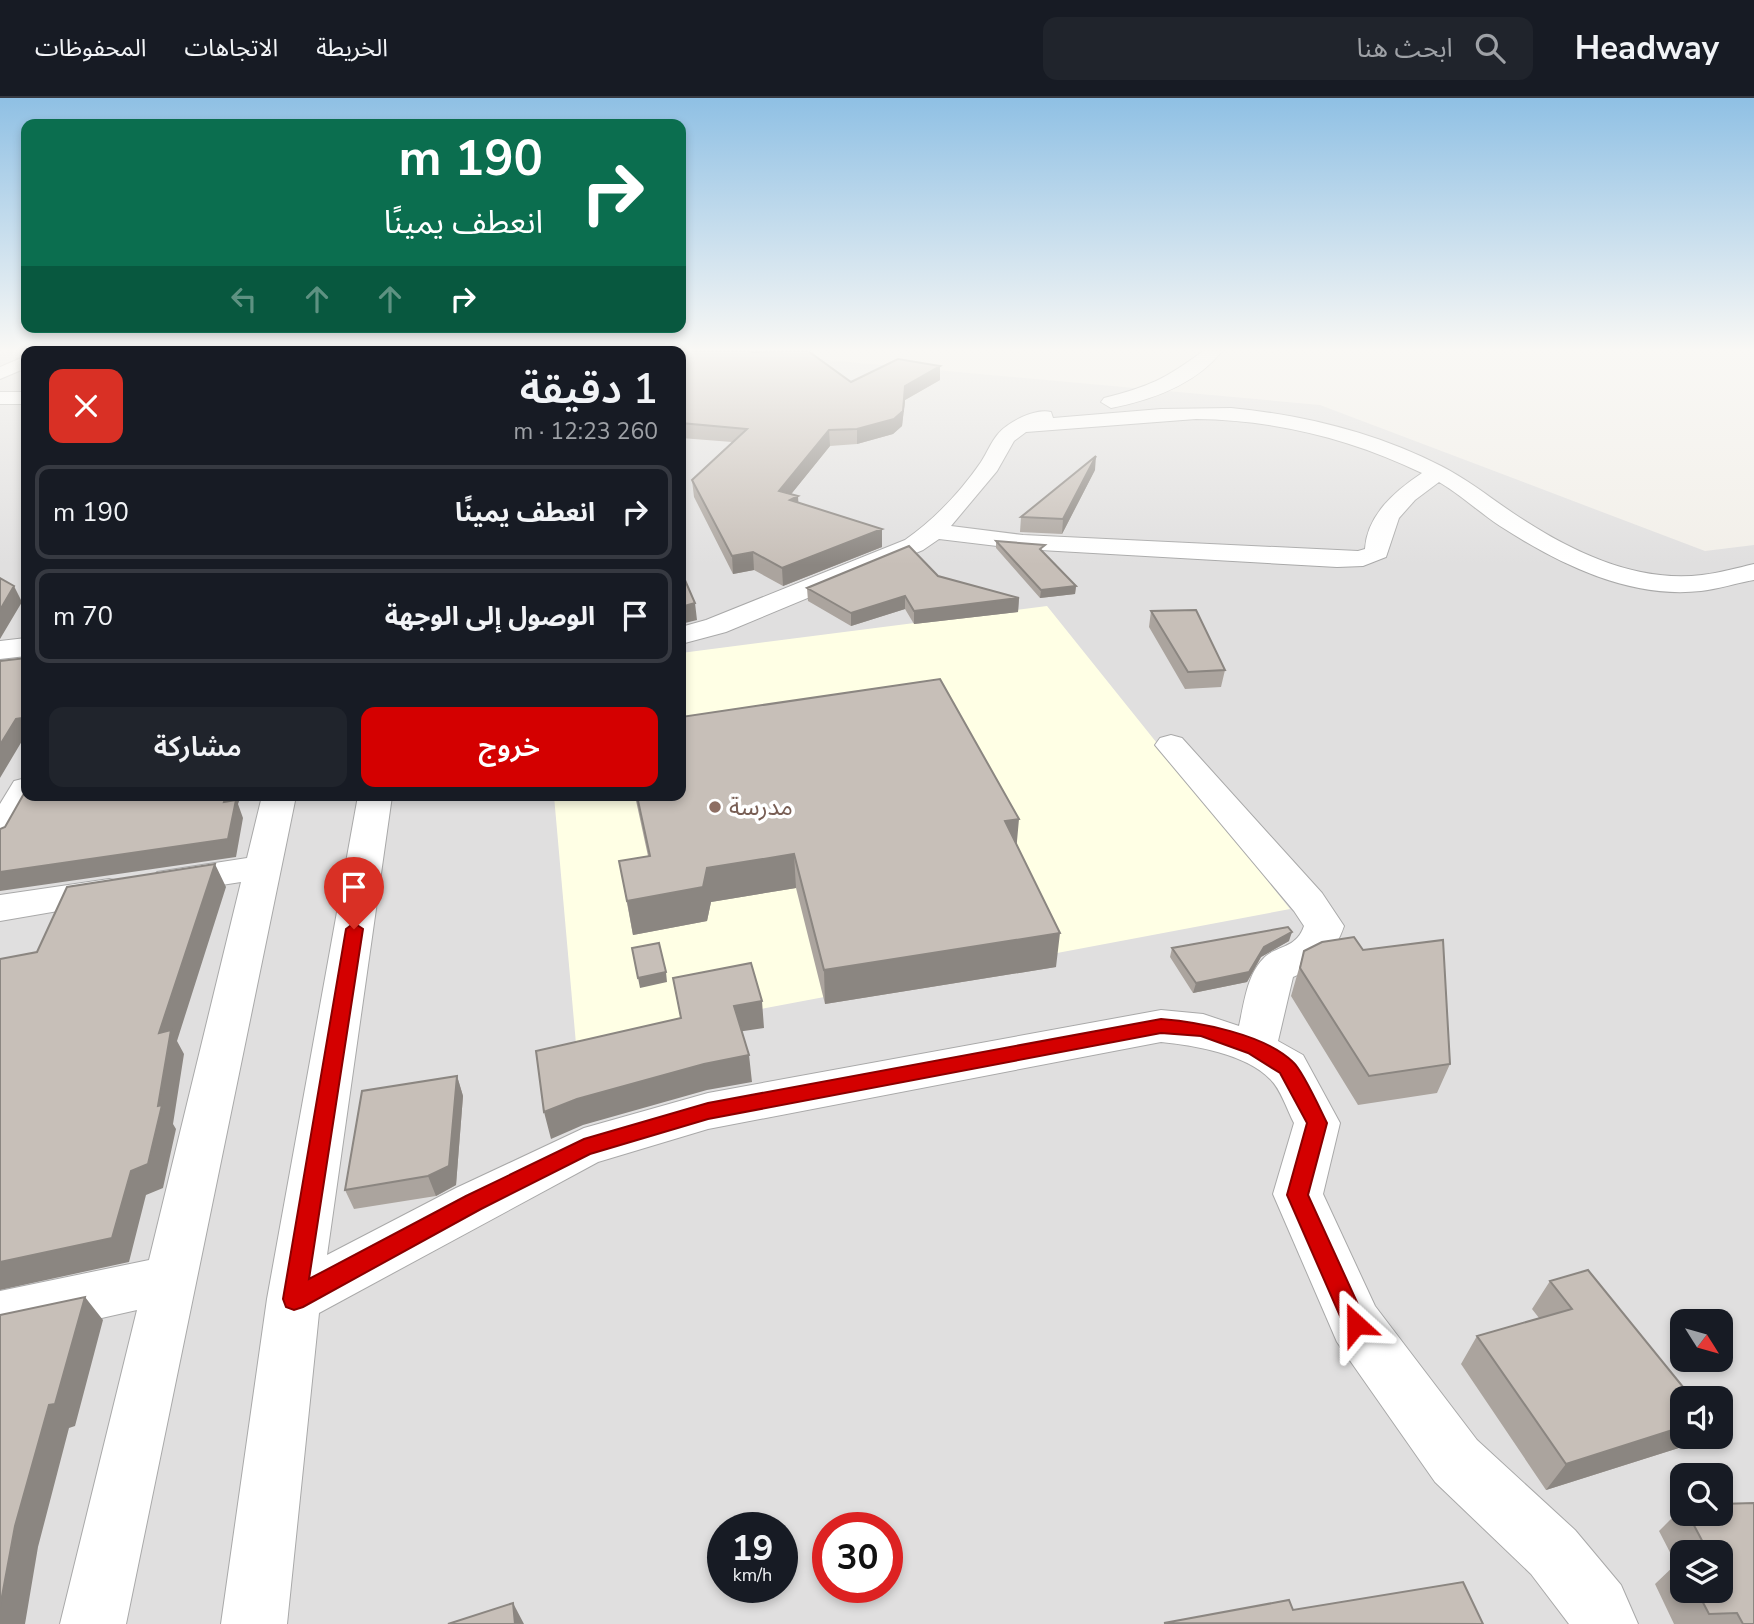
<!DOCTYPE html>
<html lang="ar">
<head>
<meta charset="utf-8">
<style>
  body { margin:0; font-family:"Nunito Sans","Noto Sans Arabic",sans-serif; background:#20242c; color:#f1f3f6; direction:rtl; height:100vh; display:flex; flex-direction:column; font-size:26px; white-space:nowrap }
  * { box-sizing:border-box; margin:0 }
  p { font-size:23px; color:#9ea1a6 }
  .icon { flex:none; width:38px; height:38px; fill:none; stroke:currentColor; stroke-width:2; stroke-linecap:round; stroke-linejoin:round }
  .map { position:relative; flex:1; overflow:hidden; direction:ltr }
  .details { position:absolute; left:21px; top:248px; width:665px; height:455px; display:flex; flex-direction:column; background:#171b24; border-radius:14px; box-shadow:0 4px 10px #0003; direction:rtl }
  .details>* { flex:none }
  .hud { position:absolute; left:21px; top:21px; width:665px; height:214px; border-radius:14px; box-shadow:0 4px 10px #0003; direction:rtl; background:#0b6e4f; color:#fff; overflow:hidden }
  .needle { width:46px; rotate:127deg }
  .tools { position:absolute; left:1670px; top:1211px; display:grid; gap:14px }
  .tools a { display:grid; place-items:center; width:63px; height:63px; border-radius:14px; background:#171b24; box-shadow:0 4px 10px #0003; font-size:35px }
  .speed { position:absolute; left:707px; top:1414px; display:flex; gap:14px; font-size:35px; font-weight:700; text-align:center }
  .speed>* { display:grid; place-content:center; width:91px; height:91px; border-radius:50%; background:#171b24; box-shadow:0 4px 10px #0003; line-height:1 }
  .speed small { font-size:18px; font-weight:400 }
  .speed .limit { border:10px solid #d22; background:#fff; color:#111 }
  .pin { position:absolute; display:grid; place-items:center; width:60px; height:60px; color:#fff; margin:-72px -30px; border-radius:50% 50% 50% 0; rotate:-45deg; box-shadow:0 0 7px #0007 }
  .pin .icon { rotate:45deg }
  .me { position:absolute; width:77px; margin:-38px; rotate:336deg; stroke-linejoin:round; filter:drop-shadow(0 0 5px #0008) }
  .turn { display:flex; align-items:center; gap:24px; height:147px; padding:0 28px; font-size:32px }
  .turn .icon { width:91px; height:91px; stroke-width:2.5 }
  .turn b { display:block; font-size:49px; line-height:60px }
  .lanes { display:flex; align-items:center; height:66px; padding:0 28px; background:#0003; justify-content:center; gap:35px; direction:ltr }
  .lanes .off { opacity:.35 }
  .round { display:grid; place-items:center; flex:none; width:74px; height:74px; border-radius:14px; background:#20242c }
  .overview { display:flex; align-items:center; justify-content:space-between; height:119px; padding:0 28px }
  h1 { font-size:42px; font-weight:600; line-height:52px }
  .action { display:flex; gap:14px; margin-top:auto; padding:14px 28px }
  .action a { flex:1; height:80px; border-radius:14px; background:#d40000; color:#fff; font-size:28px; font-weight:600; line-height:80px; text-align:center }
  .action a+a { background:#20242c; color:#f1f3f6 }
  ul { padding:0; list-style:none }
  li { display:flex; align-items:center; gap:21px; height:94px; margin:0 14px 10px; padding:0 14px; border:4px solid #363941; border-radius:14px }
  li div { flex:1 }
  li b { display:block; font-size:26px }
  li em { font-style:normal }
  header { display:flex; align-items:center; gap:42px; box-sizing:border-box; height:98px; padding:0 35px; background:#171b24; border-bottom:2px solid #363941 }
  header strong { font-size:33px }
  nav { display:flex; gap:38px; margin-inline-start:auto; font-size:24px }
  .search { width:490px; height:63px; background:#20242c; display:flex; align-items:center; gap:18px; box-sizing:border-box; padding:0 24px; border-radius:14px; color:#9ea1a6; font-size:26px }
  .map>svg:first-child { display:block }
</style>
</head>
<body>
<header>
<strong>Headway</strong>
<div class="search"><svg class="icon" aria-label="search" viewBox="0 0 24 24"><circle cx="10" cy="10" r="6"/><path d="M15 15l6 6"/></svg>ابحث هنا</div>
<nav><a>الخريطة</a><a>الاتجاهات</a><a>المحفوظات</a></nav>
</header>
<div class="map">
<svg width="1754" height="1526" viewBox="0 0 1754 1526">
  <rect width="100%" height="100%" fill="#f2efe9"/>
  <path fill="#e0dfdf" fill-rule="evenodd" d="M 10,253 L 341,253 L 26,254 L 26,698 L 681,698 L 681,254 L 658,253 L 729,253 L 1320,307 L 1705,453 L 1754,447 L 1754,1526 L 0,1526 L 0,256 ZM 1682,1223 L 1720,1223 L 1720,1262 L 1682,1262 ZM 1682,1300 L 1720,1300 L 1720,1339 L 1682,1339 ZM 1682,1377 L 1720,1377 L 1720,1416 L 1682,1416 ZM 723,1430 L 782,1430 L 782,1489 L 723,1489 ZM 828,1430 L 887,1430 L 887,1489 L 828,1489 ZM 1682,1454 L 1720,1454 L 1720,1493 L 1682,1493 Z"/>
  <path fill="#ffffe5" d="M 1047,508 L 1290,811 L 576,946 L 554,698 L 681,698 L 681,555 Z"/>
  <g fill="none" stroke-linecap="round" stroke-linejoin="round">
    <defs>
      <path id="minor" d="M 1203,253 L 1222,253 C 1195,287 1152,302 1111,310 L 1101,304 L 1104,300 C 1148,289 1166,281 1203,253 Z
        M 26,258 L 26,270 L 0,281 L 0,269 Z
        M 0,294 L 26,294 L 26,306 L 0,306 Z
        M 1231,310 C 1303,317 1377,335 1441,368 C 1467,381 1489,399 1513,415 C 1568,452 1634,485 1702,477 C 1719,475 1737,470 1754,466 L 1754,482 C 1736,485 1719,491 1701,493 C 1629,501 1559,466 1500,428 C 1479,414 1461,397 1439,384 L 1415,402 L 1399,420 L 1386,459 L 1363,468 L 1337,469 L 1023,451 L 939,441 L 923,452 L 726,534 L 681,546 L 681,529 L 706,522 L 905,442 C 934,422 961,393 981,364 C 987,355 991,344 998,336 C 1008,324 1035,310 1051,314 L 1053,320 L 1161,311 ZM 1196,321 C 1276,322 1351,341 1422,375 C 1395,393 1367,417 1365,451 L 1358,453 L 1023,437 L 951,428 L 997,373 L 1014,343 L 1026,334 Z
        M 26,540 L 26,558 L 0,561 L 0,543 Z
        M 1171,637 L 1182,640 L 1322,795 L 1344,828 C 1335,855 1319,868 1293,879 L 1278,943 L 1303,957 L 1340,1025 L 1323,1096 L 1375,1208 L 1477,1342 L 1575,1432 L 1621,1487 L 1638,1526 L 1569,1526 L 1531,1476 L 1435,1384 L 1337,1244 L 1273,1096 L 1294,1025 C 1287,1012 1281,991 1270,981 C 1246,956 1193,947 1161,944 L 708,1031 L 598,1064 L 319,1215 L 287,1526 L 221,1526 L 267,1201 L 358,698 L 392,698 L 327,1157 L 456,1090 L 584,1030 L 708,995 L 1161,912 L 1203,916 L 1239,928 C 1244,906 1247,877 1263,861 C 1275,847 1296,852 1304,828 L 1294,813 L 1155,647 L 1160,640 Z
        M 26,680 L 26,698 L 39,698 L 13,746 L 0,749 L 0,706 L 14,683 Z
        M 262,698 L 296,698 L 126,1526 L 60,1526 L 137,1212 L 0,1243 L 0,1193 L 149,1162 L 241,784 L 170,795 L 157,792 L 151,783 L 157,774 L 247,760 Z
        M 109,781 L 122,784 L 128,793 L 122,802 L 0,823 L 0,797 Z"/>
    </defs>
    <use href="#minor" stroke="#a9a9a9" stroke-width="2"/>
    <use href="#minor" fill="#fff" fill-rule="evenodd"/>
  </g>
  <path fill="#aba49e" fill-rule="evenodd" d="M 681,256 L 851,284 L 940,268 L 940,282 L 905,302 L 902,328 L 893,336 L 857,346 L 830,348 L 791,396 L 798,405 L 882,449 L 783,488 L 754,472 L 733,476 L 694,399 L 692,382 L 732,344 L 681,340 Z
    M 1095,372 L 1062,436 L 1020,434 L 1021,419 Z
    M 996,443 L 1044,455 L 1076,488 L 1075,496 L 1040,500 L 996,450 Z
    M 938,478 L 1019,500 L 1018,514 L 914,526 L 905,511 L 851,528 L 808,503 L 807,490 Z
    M 1151,513 L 1225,572 L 1221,589 L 1185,591 L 1149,529 Z
    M 635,698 L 681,698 L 1017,747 L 1056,869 L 825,906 L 796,790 L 711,804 L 707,823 L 633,837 L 619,763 L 648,758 Z
    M 1289,843 L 1261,859 L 1247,884 L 1193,895 L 1170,859 L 1172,850 Z
    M 1304,853 L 1450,966 L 1437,995 L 1358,1007 L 1291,898 Z
    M 457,978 L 463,998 L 456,1087 L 436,1098 L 354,1111 L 345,1092 Z
    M 1550,1183 L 1682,1339 L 1693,1339 L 1685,1348 L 1546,1392 L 1461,1266 L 1477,1238 L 1539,1220 L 1532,1211 Z
    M 1682,1410 L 1682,1416 L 1720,1416 L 1754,1526 L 1674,1526 L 1655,1486 L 1676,1466 L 1659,1433 ZM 1682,1454 L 1720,1454 L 1720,1493 L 1682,1493 Z"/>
  <path fill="#8b8681" d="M 940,268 L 940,282 L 905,302 L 902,328 L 893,336 L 857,346 L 857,331 L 905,288 Z
    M 829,332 L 830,348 L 780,410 L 779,393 Z
    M 1096,358 L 1095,372 L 1062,436 L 1063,421 Z
    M 798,398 L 799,415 L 790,402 Z
    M 882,431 L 882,449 L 783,488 L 782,470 Z
    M 753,454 L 754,472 L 733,476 L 732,458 Z
    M 14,488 L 22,504 L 0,541 L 0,512 Z
    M 1076,488 L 1075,496 L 1040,500 L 1041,492 Z
    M 905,498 L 905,511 L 851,528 L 851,515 Z
    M 1019,500 L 1018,514 L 914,526 L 914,513 Z
    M 695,505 L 697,522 L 681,526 L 681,509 Z
    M 26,611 L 26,638 L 25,638 L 0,680 L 0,647 L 16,621 Z
    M 226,698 L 241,698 L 238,706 L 243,720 L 236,759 L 0,793 L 0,774 L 224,704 Z
    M 1019,721 L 1016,754 L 1005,723 Z
    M 794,756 L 796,790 L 711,804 L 707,823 L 633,837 L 627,803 L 707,770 Z
    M 215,766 L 226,789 L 177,943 L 184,956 L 173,1026 L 176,1031 L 163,1090 L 146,1097 L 129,1164 L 0,1192 L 0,1164 L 131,1073 L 158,1008 L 159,935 Z
    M 1292,834 L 1289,843 L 1261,859 L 1247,884 L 1193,895 L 1196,885 Z
    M 1060,835 L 1056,869 L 825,906 L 824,872 Z
    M 666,874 L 667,884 L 640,890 L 638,880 Z
    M 762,903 L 764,930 L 737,934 L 734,908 Z
    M 749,957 L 752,984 L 707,992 L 583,1027 L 551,1041 L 544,1014 L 577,1001 L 704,966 Z
    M 457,978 L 463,998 L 456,1087 L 436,1098 L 428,1078 Z
    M 85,1199 L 103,1222 L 75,1328 L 69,1330 L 38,1449 L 25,1526 L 0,1526 L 0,1509 L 15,1428 L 49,1307 Z
    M 1682,1329 L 1682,1339 L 1693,1339 L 1685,1348 L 1546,1392 L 1566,1366 Z
    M 513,1505 L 524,1526 L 515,1526 Z"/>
  <path fill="#c7bfb8" stroke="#8b8681" stroke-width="2" d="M 692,253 L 748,253 L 752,254 L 808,253 L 851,284 L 898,261 L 940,268 L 905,288 L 903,313 L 894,321 L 857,331 L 829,332 L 779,393 L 798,398 L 790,402 L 882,431 L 782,470 L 753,454 L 732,458 L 692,382 L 747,331 L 681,325 L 681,256 Z
    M 1096,358 L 1063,421 L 1021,419 Z
    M 996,443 L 1045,447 L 1040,451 L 1076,488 L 1041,492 Z
    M 909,448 L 938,478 L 1019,500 L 914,513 L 905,498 L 851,515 L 807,490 Z
    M 681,473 L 695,505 L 681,509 Z
    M 0,480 L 14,488 L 0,512 Z
    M 1196,512 L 1225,572 L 1188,574 L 1151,513 Z
    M 26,560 L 26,611 L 22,620 L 16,621 L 0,647 L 0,563 Z
    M 940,581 L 1019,721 L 1005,723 L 1060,835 L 824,872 L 794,756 L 707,770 L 703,789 L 627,803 L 619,763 L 650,758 L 637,698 L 681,698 L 681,619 Z
    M 26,692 L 26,698 L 226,698 L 224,704 L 236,702 L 228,741 L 0,774 L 0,731 L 5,729 Z
    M 215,766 L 159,935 L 171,932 L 158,1008 L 162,1007 L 148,1066 L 131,1073 L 112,1140 L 0,1164 L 0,861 L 37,854 L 67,789 Z
    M 1288,829 L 1292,834 L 1264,849 L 1249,874 L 1196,885 L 1172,850 Z
    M 1354,839 L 1363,852 L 1443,842 L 1450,966 L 1369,978 L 1300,870 L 1304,853 L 1322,844 Z
    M 659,845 L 666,874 L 638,880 L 632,850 Z
    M 751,865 L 762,903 L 734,908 L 749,957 L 704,966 L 577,1001 L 544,1014 L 536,953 L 681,920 L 673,880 Z
    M 457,978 L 449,1068 L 428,1078 L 345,1092 L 362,993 Z
    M 1588,1172 L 1692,1300 L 1682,1300 L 1682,1329 L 1566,1366 L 1477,1238 L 1572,1211 L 1550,1183 Z
    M 85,1199 L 55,1306 L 49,1307 L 15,1428 L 0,1509 L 0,1217 Z
    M 1754,1405 L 1754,1526 L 1743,1526 L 1737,1515 L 1709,1516 L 1697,1493 L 1720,1493 L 1720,1454 L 1701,1454 L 1707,1452 L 1688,1416 L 1720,1416 L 1720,1406 Z
    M 1463,1484 L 1483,1526 L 1164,1525 L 1289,1502 L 1293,1512 Z
    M 513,1505 L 515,1526 L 448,1526 Z"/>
  <linearGradient id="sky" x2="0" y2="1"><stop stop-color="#8fc0e4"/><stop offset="0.54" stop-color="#f9f8f5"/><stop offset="1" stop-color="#f9f8f5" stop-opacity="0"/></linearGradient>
  <rect width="1754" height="467" fill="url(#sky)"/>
  <path fill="#d40000" stroke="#8a0000" stroke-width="2" d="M 354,825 L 363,831 L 309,1181 L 466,1098 L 584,1041 L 708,1005 L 1161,921 C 1199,924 1264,936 1293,964 C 1303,973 1320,1011 1327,1025 L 1308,1097 L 1367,1226 L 1364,1234 L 1356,1237 L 1347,1234 L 1287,1097 L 1307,1025 L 1280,975 L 1248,955 L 1201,938 L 1161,935 L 708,1021 L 590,1056 L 481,1111 L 303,1209 L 294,1212 L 286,1209 L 283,1201 L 346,831 Z"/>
  <circle fill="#8d6e63" stroke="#fff" stroke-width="2.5" cx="715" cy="709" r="7"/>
  <g text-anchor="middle" stroke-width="7" stroke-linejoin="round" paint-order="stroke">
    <g font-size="24" fill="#785e54" stroke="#fff" text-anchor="start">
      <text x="729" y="717">مدرسة</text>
    </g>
  </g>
</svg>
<div class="tools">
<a><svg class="needle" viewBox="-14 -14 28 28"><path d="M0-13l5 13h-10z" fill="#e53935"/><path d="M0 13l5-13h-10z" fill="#9ea1a6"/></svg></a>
<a><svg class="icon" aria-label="sound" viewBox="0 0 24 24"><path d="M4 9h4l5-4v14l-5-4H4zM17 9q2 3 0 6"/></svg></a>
<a><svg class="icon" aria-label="search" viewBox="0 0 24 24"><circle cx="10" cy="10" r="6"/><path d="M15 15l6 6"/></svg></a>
<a><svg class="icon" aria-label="layers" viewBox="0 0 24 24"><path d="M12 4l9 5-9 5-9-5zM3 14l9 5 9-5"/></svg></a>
</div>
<div class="speed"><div>19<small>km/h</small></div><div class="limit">30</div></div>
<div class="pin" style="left:354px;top:831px;background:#d93025"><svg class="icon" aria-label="arrive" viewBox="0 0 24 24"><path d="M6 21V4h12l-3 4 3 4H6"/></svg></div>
<svg class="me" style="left:1356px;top:1226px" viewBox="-20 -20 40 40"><path d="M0-17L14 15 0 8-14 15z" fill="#d40000" stroke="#fff" stroke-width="4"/></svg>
<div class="hud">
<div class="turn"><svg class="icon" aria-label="right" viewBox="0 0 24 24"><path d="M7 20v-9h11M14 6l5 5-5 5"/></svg><div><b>190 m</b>انعطف يمينًا</div></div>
<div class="lanes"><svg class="icon off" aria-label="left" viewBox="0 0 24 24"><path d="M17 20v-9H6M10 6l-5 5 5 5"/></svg><svg class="icon off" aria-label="ahead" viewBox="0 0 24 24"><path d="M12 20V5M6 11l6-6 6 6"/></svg><svg class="icon off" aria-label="ahead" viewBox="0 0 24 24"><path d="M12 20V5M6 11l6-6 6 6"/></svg><svg class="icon" aria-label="right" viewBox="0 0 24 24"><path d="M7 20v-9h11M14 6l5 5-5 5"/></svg></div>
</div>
<section class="details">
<div class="overview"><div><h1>1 دقيقة</h1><p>260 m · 12:23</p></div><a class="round" style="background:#d93025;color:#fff"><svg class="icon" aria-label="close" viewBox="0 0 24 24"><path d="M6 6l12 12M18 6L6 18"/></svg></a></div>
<ul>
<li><svg class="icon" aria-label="right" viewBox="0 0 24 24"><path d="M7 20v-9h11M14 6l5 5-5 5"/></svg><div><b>انعطف يمينًا</b></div><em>190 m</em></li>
<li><svg class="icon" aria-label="arrive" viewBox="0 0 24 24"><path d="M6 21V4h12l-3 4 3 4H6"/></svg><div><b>الوصول إلى الوجهة</b></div><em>70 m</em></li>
</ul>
<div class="action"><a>خروج</a><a>مشاركة</a></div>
</section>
</div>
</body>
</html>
